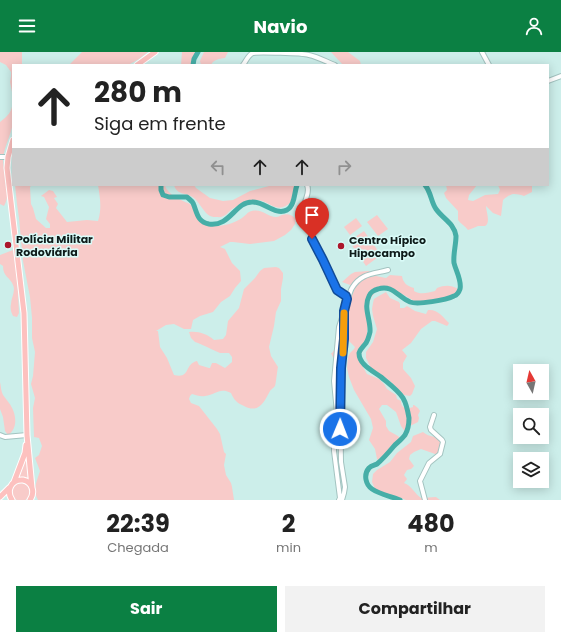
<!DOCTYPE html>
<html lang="pt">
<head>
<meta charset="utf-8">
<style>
  body { margin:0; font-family:Poppins,sans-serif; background:#f2f2f2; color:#222; height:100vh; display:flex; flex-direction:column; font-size:15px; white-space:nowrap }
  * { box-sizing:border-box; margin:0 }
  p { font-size:13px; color:#767676 }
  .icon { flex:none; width:22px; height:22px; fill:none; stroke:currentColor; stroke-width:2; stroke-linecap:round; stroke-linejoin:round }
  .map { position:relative; height:448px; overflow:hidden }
  .drawer { display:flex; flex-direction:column; background:#fff; flex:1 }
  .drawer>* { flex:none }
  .banner { position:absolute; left:12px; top:12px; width:537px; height:122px; border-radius:0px; box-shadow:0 2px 10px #0003; background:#fff; color:#222; overflow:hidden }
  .needle { width:26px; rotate:352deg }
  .fabs { position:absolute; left:513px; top:312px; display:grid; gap:8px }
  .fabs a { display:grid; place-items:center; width:36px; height:36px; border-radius:0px; background:#fff; box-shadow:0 2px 10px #0003; font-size:20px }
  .pin { position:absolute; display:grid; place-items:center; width:34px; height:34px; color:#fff; margin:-41px -17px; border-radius:50% 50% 50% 0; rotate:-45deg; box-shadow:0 0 4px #0007 }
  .pin .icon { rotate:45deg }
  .me { position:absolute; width:44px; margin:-22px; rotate:1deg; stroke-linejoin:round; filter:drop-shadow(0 0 3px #0008) }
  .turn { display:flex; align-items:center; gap:14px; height:84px; padding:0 16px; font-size:18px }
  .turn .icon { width:52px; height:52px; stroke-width:2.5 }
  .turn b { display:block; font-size:28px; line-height:34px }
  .lanes { display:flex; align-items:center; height:38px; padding:0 16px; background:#0003; justify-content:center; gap:20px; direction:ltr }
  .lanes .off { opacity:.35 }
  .eta { display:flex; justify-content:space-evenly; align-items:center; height:68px; text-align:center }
  .eta b { font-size:24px; font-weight:700; line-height:28px }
  .button { display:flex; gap:8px; margin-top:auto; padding:8px 16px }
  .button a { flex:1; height:46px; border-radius:0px; background:#0b8043; color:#fff; font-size:16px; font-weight:700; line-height:46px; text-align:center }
  .button a+a { background:#f2f2f2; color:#222 }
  header { display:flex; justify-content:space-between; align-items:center; height:52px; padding:0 16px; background:#0b8043; color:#fff; font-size:18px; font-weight:700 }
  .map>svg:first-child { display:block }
</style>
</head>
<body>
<header><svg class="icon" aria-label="menu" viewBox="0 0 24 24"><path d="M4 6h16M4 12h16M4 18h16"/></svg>Navio<svg class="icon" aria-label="person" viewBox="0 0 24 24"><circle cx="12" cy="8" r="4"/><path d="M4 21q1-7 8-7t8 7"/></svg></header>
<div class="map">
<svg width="561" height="448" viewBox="0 0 561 448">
  <rect width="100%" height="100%" fill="#cceeea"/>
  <path fill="#f8cbc9" d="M 0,0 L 22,0 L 22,13 L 13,13 L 13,45 L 10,30 L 11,24 L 11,20 L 6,13 L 0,10 Z
    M 82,0 L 148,0 L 139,7 L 128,13 L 69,13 Z
    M 182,0 L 197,0 L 194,4 L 194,13 L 181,13 Z
    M 204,0 L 228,0 L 225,6 C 219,7 214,7 211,13 L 201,13 L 200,9 Z
    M 331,0 L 348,0 L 360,9 L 361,13 L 343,13 Z
    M 13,49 C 13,56 14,64 13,71 C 11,83 4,95 3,107 C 3,122 12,140 4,154 L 0,152 L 0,70 C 8,64 12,60 13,49 Z
    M 15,133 L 32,133 L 30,135 L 31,152 L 33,156 L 36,167 L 46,176 L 50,176 L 50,172 L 46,167 L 49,155 L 44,145 L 41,144 L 49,138 L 53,139 L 57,145 L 54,146 L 58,152 L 56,156 L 67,170 L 87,168 L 98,169 C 102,157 100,145 98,133 L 165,133 C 166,141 180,148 188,151 C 200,157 199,173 216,174 C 224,174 235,171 242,166 C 245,164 247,161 249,160 C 261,155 267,165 276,165 C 279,165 279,164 282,163 C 288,161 292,163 296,167 L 295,172 L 291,178 L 285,183 L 274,189 L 250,192 L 233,190 L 230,190 L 220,195 L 225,197 L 232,211 L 240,219 L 241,229 L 235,236 L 230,244 L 221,250 L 213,260 L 200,264 L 193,268 L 191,277 L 184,277 L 174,272 L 166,273 L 156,279 L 158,279 L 160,295 L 167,306 L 174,323 C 191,327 184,312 197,309 L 199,313 L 209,316 L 210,316 L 212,311 L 216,311 L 225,316 L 232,310 L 232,305 L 229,301 L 220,301 L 211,297 L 207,295 L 198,291 L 195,290 L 191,286 L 189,280 C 199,279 207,282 214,288 L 223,287 L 226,283 L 228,269 L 239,256 L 244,237 L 255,226 L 260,219 L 264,216 L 276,215 L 279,216 L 283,221 L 283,226 L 281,237 L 281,249 L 276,260 L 274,274 L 269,295 L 271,304 L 278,315 C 277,319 276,331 275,334 C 274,336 271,337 270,339 C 264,350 259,362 244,354 C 237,351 234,348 231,341 C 219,335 216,343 205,344 C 201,345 196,343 192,342 L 190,344 L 189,347 L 191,351 L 199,354 L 217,377 L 220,382 L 224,400 L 226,402 L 224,413 L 226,423 L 231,431 L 232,435 L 234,448 L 38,448 C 32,437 37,429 40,419 L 35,406 L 39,403 L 42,394 L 39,386 L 34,385 L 33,356 L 35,346 L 31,332 L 33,324 L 35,300 L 32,286 L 32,266 L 30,245 L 23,209 L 19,166 L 17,152 Z
    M 174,133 L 194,133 L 196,136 L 210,146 L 223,149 L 233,148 L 250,139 L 269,134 L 295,133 L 292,149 C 276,165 270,147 255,148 C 250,148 237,154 232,157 C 227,161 225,166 217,165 C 215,165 212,165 210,164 C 205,162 199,150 194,146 C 187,140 177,144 174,133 Z
    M 446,133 L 477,133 L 469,143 L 468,148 L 473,149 L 485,143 L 498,142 L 500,138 L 498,133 L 532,133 L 532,140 L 524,144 C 514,141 511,141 503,148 L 501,164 L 493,161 L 486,154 C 486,159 491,171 485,174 C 484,174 478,174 478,174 C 475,175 472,177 468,178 C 465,174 461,172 458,168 L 458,159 L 446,146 L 444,141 L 447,138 Z
    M 377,163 L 388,177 L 378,184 L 367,170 Z
    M 356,166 L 362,174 L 350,183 L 344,175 Z
    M 364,179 L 381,203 L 366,214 L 349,189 Z
    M 13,198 L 17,221 L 19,261 L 17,265 L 13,264 C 11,260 10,256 11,252 C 11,246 16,239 13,233 C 10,225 3,225 3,214 L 0,212 L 0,203 Z
    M 369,219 L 371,221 L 369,225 L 376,224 L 386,226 L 390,223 L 402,224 C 403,231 407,234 414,236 L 414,239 C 420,243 428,241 435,239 L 437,236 C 445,233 451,233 458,237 L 457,239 L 454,243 L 446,246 L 436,249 L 425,250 L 414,249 L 404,243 L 391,237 L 381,236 L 377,238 L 370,247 L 367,258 L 368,270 L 367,280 L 368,288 L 366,293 L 360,304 L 360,310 L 367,322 L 379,327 L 384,332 L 387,337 L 396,343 L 397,347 L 401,349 C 401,356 406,358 413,355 L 413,353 L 414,353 L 418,356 L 420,359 L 418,363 L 419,366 L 418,370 L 410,374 L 406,381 L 401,374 L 396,360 L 387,353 L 382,353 L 379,357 L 386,369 L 386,374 L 389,379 L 398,384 L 402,388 C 396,396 387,404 379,409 L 377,407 L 375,397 L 369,388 L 373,376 L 371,367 L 354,338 L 349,325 L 347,316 L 348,305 L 350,301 L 354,297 L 355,295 L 348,288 L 347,280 L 345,280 C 341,285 341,289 341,296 C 341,302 339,311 336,316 L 334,308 L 331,301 L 332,301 L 334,298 L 337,281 L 338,269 L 339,267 L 343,265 L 344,251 L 346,250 L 349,251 L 350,249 L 355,236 L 353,234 L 342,230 L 351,222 L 355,220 Z
    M 386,240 L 390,246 L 399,250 L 400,252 L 400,256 L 404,256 L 407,254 L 415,259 L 426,262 L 428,258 C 438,257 443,265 449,271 L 448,273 L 447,274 L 435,269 L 432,269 L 421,277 L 411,291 L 402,298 L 407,304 L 403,311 L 403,317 L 411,326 L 415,334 L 412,342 L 410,344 L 404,343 L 389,328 L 371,316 L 366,306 L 366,300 L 373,290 L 377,277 L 373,264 L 372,257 L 373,251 L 374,247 L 377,245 Z
    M 0,330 C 1,335 1,339 3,343 C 5,346 7,348 9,351 C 16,360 19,376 8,383 L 5,379 L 3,365 L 0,357 Z
    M 423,380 C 429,386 439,383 442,391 C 444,395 444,397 442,401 L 438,403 L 421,397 L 414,400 L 410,403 L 409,407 L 414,414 L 411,417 L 407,418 L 404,423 L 407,427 L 404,431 C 412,434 415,442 421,446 L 436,445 L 440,448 L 406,448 L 393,443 L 380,442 L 376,439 L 372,430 L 373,422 L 377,418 L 390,410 L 397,401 L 411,390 L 413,384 Z
    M 26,405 L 30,429 C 26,426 23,425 18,426 Z
    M12 440a9 9 0 1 1 18 0a9 9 0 1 1-18 0Z"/>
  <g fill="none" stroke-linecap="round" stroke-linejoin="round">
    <path stroke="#46aea7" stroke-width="5" d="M 193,13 L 194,7 L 198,0
      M 161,133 L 161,138 L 163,143 L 169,145 L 187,145 C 189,147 192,149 193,151 C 197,160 197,170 209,172 C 230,175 235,150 252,150 C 264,149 275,164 287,158 C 295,153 294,141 297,133
      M 400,448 C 391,444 381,443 372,437 C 366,433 363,423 369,416 C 371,414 375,413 377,412 C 383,407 389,400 394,394 C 397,391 402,387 405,383 C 408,378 409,372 409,366 C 408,360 406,351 403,346 C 398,338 388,331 381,325 C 373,319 359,313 359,301 C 360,297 363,295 366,291 C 368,288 369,284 370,280 C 371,268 363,256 369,244 C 370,241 374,238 378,237 C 392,232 398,245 410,250 C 418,253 446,248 454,244 C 457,243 459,240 460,237 C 462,229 456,219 454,211 C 453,202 456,193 456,184 C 454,171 443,167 436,157 C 431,150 431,140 425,133"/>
    <defs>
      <path id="minor" d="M 482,0 L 489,13
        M 243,13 C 246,9 248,3 253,1 C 259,0 301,1 309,3 C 318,5 327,10 335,13
        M 548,29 L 561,24
        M 0,105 L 8,105
        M 307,133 C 310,140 306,144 305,151 C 305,159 311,166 312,174 C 312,179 310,185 312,190 C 315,196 320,202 323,208 C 328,217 330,228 336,237 C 340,242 347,242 347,250 L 339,275 L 334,329 L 337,361 L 334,382 L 334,399 L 340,446 L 339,448
        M 347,247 C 350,243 350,239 352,236 C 361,221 374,222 388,218
        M 0,383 L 5,385 L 27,383
        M 342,448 L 344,441 L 345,435 L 341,410 L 340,349 L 341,316 L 344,287 L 345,263
        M 425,448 L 420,429 L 429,411 L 440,402 L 443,390 L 442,388 L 431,378 L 430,375 L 434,363"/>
      <path id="major" d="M 137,13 L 155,0
        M 13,88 L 8,105 L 7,116 L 24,261 L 27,383 L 32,436
        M 14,430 L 25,401 L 26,393
        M 0,445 L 9,436
        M 12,448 C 6,439 11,427 23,428 C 33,430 35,441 30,448"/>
    </defs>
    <use href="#minor" stroke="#a4c4c1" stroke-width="6"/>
    <use href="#major" stroke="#fff" stroke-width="7"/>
    <use href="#minor" stroke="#fff" stroke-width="4"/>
    <use href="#major" stroke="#fdc1bf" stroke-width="5"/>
  </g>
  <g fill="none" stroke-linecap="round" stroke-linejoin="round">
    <defs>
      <path id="route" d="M 312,187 L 323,208 L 337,238 L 346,244 L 347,247 L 344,259 L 344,287 L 341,316 L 340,377"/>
    </defs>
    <use href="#route" stroke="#114b97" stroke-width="10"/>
    <use href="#route" stroke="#1a73e8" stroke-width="7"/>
    <path stroke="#f59e0b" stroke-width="7" d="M 343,301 L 344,261"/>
  </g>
  <g fill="#ab162b" stroke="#d9fbf8" stroke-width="1.5">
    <circle cx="8" cy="193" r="4"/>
    <circle cx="341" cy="194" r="4"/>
  </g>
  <g text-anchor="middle" stroke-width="3" stroke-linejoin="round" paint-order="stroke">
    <g font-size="11" font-weight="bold" fill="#0f1c1b" stroke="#d9fbf8" text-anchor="start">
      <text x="16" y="191">Polícia Militar<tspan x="16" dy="13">Rodoviária</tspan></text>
      <text x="349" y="192">Centro Hípico<tspan x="349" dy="13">Hipocampo</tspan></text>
    </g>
  </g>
</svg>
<div class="fabs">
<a><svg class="needle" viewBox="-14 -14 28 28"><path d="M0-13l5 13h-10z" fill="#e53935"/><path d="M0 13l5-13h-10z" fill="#767676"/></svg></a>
<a><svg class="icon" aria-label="search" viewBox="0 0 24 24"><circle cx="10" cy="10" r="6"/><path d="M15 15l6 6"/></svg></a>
<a><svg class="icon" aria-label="layers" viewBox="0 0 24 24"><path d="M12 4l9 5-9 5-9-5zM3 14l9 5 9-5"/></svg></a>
</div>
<div class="pin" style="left:312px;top:187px;background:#d93025"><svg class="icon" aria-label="arrive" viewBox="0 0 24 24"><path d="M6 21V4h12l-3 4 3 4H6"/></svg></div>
<svg class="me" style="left:340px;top:377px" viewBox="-20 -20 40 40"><circle r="17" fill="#1a73e8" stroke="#fff" stroke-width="3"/><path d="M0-11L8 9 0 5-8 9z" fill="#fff"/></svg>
<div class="banner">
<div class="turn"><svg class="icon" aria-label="ahead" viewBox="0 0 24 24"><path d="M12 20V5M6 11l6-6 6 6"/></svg><div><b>280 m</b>Siga em frente</div></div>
<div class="lanes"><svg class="icon off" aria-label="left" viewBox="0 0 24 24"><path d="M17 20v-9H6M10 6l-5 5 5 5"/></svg><svg class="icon" aria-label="ahead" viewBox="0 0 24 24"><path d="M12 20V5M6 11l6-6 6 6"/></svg><svg class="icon" aria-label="ahead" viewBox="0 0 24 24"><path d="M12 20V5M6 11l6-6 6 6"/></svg><svg class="icon off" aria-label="right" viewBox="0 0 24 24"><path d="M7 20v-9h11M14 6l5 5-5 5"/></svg></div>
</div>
</div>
<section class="drawer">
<div class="eta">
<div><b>22:39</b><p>Chegada</p></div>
<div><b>2</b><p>min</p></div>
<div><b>480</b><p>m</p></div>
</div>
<div class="button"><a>Sair</a><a>Compartilhar</a></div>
</section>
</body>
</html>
